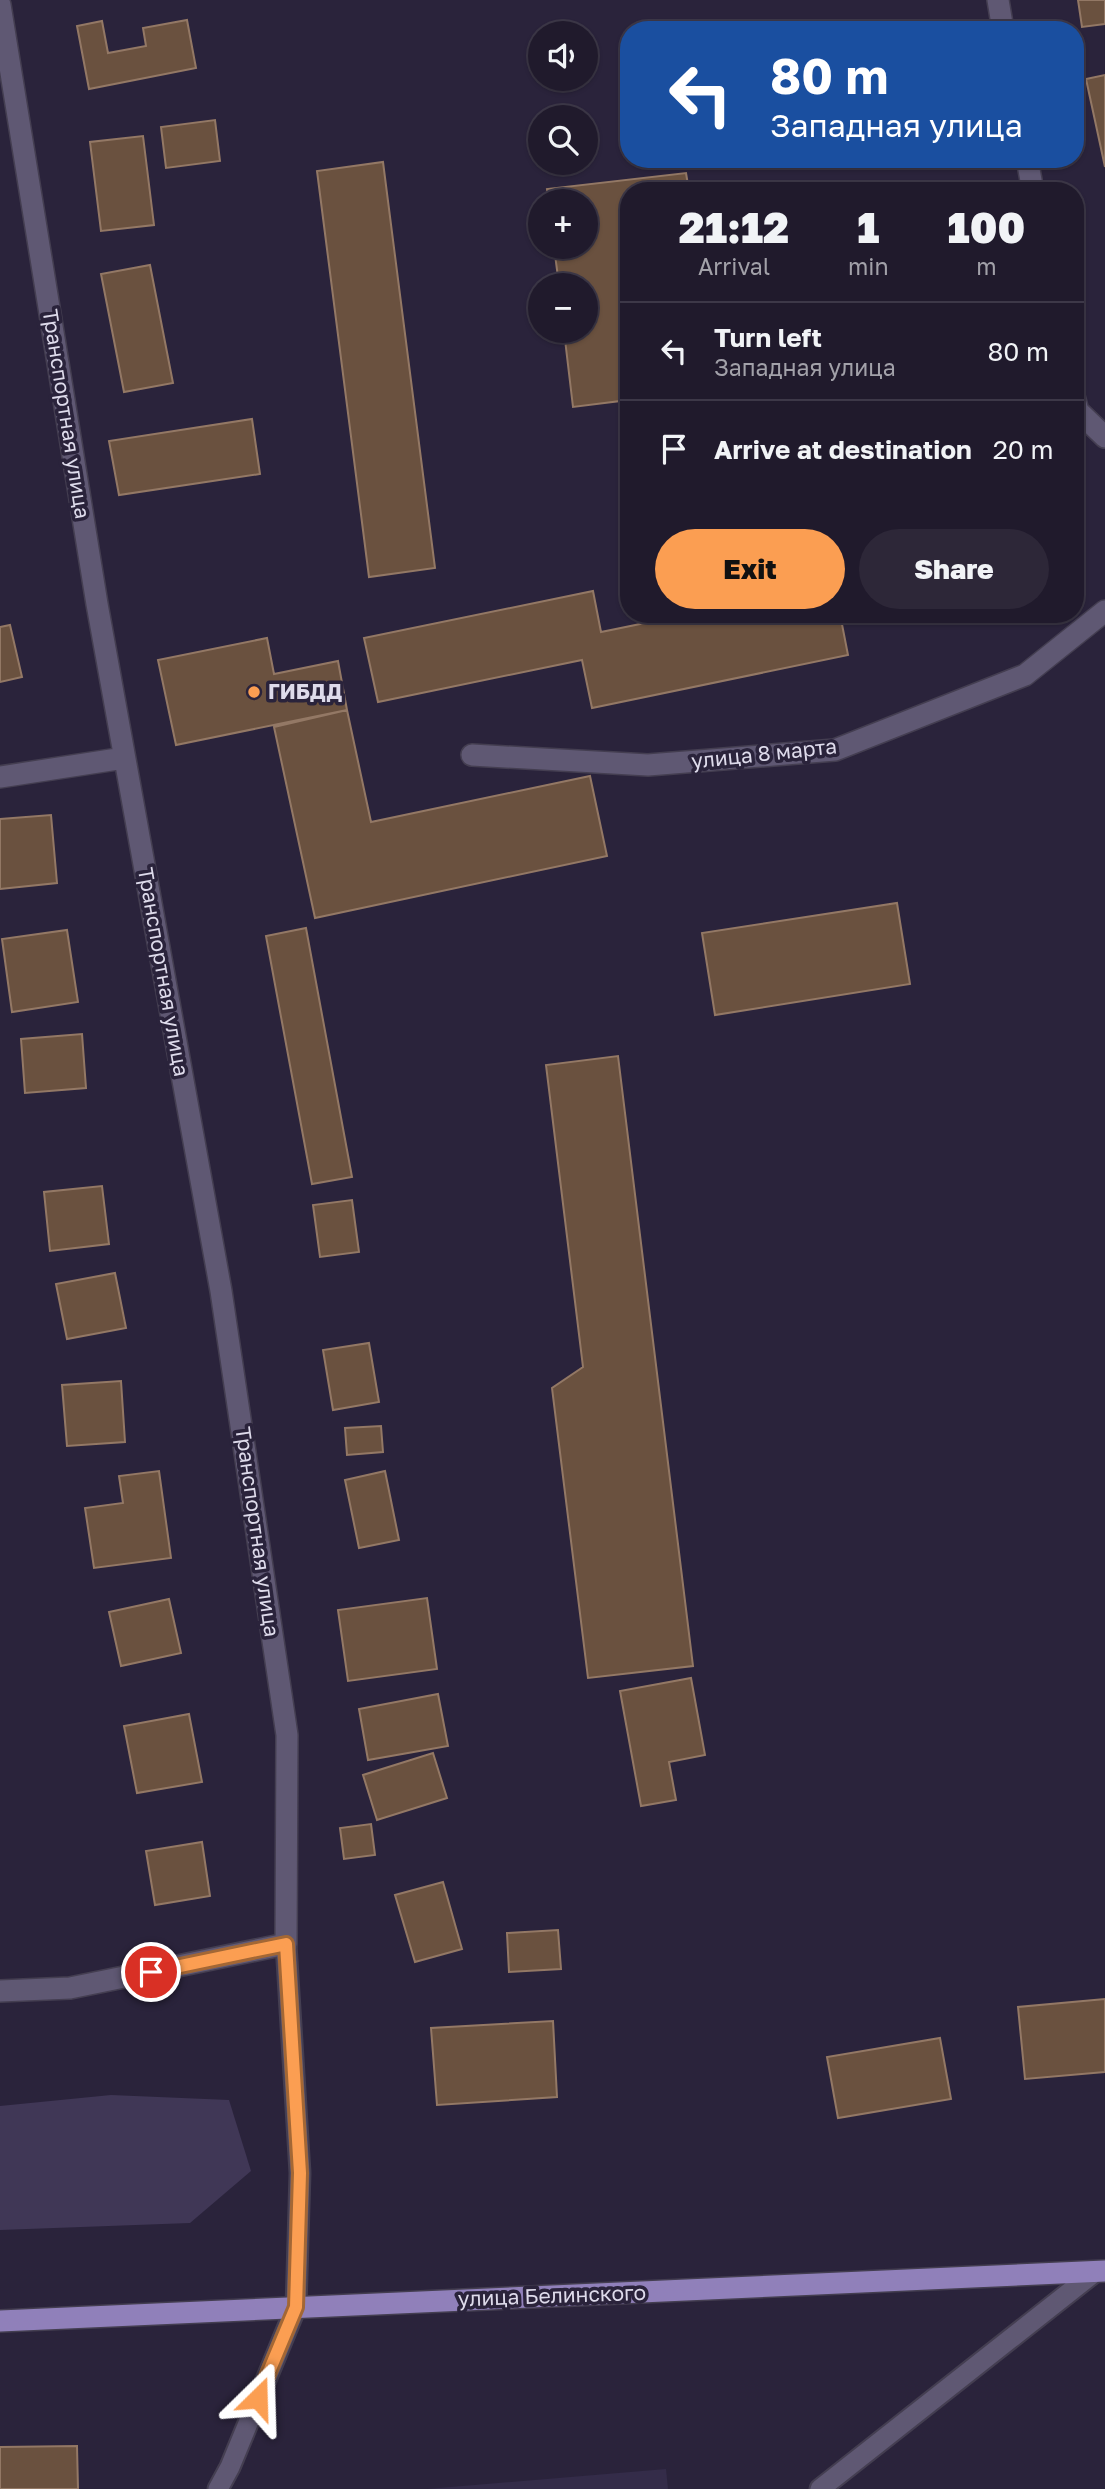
<!DOCTYPE html>
<html lang="en">
<head>
<meta charset="utf-8">
<style>
  body { margin:0; font-family:"Golos Text",sans-serif; background:#2d2738; color:#f1f3f6; height:100vh; display:flex; flex-direction:column; font-size:26px; white-space:nowrap }
  * { box-sizing:border-box; margin:0 }
  p { font-size:23px; color:#a2a1a9 }
  .icon { flex:none; width:38px; height:38px; fill:none; stroke:currentColor; stroke-width:2; stroke-linecap:round; stroke-linejoin:round }
  .map { position:relative; flex:1; overflow:hidden }
  .panel { position:absolute; left:620px; top:182px; width:464px; height:441px; display:flex; flex-direction:column; background:#201a2c; border-radius:28px; box-shadow:0 2px 5px #0004,0 0 0 2px #3d3848 }
  .panel>* { flex:none }
  .banner { position:absolute; left:620px; top:21px; width:464px; height:147px; border-radius:28px; box-shadow:0 2px 5px #0004,0 0 0 2px #3d3848; background:#1a4fa0; color:#fff; overflow:hidden }
  .buttons { position:absolute; left:528px; top:21px; display:grid; gap:14px }
  .buttons a { display:grid; place-items:center; width:70px; height:70px; border-radius:50%; background:#201a2c; box-shadow:0 2px 5px #0004,0 0 0 2px #3d3848; font-size:35px }
  .pin { position:absolute; display:grid; place-items:center; width:60px; height:60px; color:#fff; margin:-30px; border:4px solid #fff; border-radius:50%; box-shadow:0 2px 7px #0007 }
  .me { position:absolute; width:77px; margin:-38px; rotate:22deg; stroke-linejoin:round; filter:drop-shadow(0 0 5px #0008) }
  .turn { display:flex; align-items:center; gap:24px; height:147px; padding:0 35px; font-size:32px }
  .turn .icon { width:91px; height:91px; stroke-width:2.5 }
  .turn b { display:block; font-size:49px; line-height:60px }
  .eta { display:flex; justify-content:space-evenly; align-items:center; height:119px; text-align:center }
  .eta b { font-size:42px; font-weight:800; line-height:49px }
  .cta { display:flex; gap:14px; margin-top:auto; padding:14px 35px }
  .cta a { flex:1; height:80px; border-radius:42px; background:#fb9e52; color:#111; font-size:28px; font-weight:800; line-height:80px; text-align:center }
  .cta a+a { background:#2d2738; color:#f1f3f6 }
  ul { padding:0; list-style:none }
  li { display:flex; align-items:center; gap:21px; height:98px; padding:0 35px; border-top:2px solid #3d3848 }
  li div { flex:1 }
  li b { display:block; font-size:26px }
  li em { font-style:normal }
  .map>svg:first-child { display:block }
</style>
</head>
<body>
<div class="map">
<svg width="1105" height="2489" viewBox="0 0 1105 2489">
  <rect width="100%" height="100%" fill="#2a233b"/>
  <path fill="#342c49" d="M 666,2469 L 668,2489 L 427,2489 Z"/>
  <path fill="#403756" d="M 111,2095 L 229,2100 L 251,2171 L 190,2223 L 0,2230 L 0,2106 Z"/>
  <path fill="#6a513f" stroke="#937865" stroke-width="2" d="M 1078,0 L 1105,0 L 1105,24 L 1082,27 Z
    M 187,20 L 196,68 L 89,89 L 77,26 L 102,21 L 108,53 L 146,46 L 143,28 Z
    M 1105,75 L 1105,167 L 1086,79 Z
    M 215,120 L 220,161 L 166,168 L 161,127 Z
    M 143,136 L 154,225 L 101,231 L 90,142 Z
    M 383,162 L 435,568 L 369,577 L 317,171 Z
    M 686,173 L 689,191 L 628,191 L 628,400 L 573,407 L 564,331 L 586,331 L 586,285 L 559,285 L 554,247 L 586,247 L 586,201 L 549,201 L 547,189 Z
    M 150,265 L 173,383 L 124,392 L 101,274 Z
    M 252,419 L 260,474 L 119,495 L 109,441 Z
    M 593,591 L 601,632 L 689,614 L 840,614 L 848,655 L 592,708 L 582,660 L 378,702 L 364,638 Z
    M 10,625 L 22,677 L 0,682 L 0,627 Z
    M 267,638 L 274,674 L 338,661 L 347,710 L 176,745 L 158,660 Z
    M 347,710 L 371,822 L 590,776 L 607,856 L 315,918 L 274,727 Z
    M 51,815 L 57,883 L 0,889 L 0,819 Z
    M 897,903 L 910,984 L 715,1015 L 702,933 Z
    M 306,928 L 352,1177 L 312,1184 L 266,936 Z
    M 67,930 L 78,1002 L 12,1012 L 2,939 Z
    M 82,1034 L 86,1088 L 25,1093 L 21,1039 Z
    M 618,1056 L 693,1666 L 588,1678 L 552,1388 L 583,1367 L 546,1065 Z
    M 102,1186 L 109,1244 L 50,1251 L 44,1192 Z
    M 352,1200 L 359,1252 L 320,1257 L 313,1205 Z
    M 115,1273 L 126,1328 L 67,1339 L 56,1284 Z
    M 369,1343 L 379,1402 L 333,1410 L 323,1350 Z
    M 121,1381 L 125,1442 L 67,1446 L 62,1385 Z
    M 381,1426 L 383,1452 L 347,1455 L 345,1428 Z
    M 159,1471 L 171,1558 L 94,1568 L 85,1508 L 123,1503 L 119,1476 Z
    M 385,1471 L 399,1540 L 359,1548 L 345,1480 Z
    M 427,1598 L 437,1669 L 348,1681 L 338,1610 Z
    M 169,1599 L 181,1653 L 121,1666 L 109,1612 Z
    M 691,1678 L 705,1755 L 669,1762 L 676,1800 L 641,1806 L 620,1691 Z
    M 438,1694 L 448,1746 L 368,1760 L 359,1709 Z
    M 189,1714 L 202,1782 L 137,1793 L 124,1726 Z
    M 433,1753 L 447,1798 L 377,1820 L 363,1775 Z
    M 371,1824 L 375,1855 L 344,1859 L 340,1828 Z
    M 202,1842 L 210,1896 L 155,1905 L 146,1851 Z
    M 443,1882 L 462,1949 L 415,1962 L 395,1895 Z
    M 558,1930 L 561,1969 L 509,1972 L 507,1933 Z
    M 1105,1999 L 1105,2072 L 1025,2079 L 1018,2007 Z
    M 553,2021 L 557,2097 L 437,2105 L 431,2028 Z
    M 940,2038 L 951,2099 L 838,2118 L 827,2057 Z
    M 77,2446 L 78,2489 L 0,2489 L 0,2447 Z"/>
  <g fill="none" stroke-linecap="round" stroke-linejoin="round">
    <defs>
      <path id="lane" d="M 218,2489 L 230,2467 L 296,2307 L 300,2173 L 286,1944
        M 820,2489 L 1095,2272"/>
      <path id="street" d="M 998,0 L 1003,30
        M 0,5 L 97,604 L 221,1291 L 287,1735 L 286,1944 L 70,1988 L 0,1991
        M 1027,159 L 1033,191
        M 1074,396 L 1078,411 L 1105,437
        M 472,755 L 648,765 L 835,750 L 1025,675 L 1105,611
        M 0,777 L 124,758"/>
      <path id="primary" d="M 0,2321 L 1105,2271"/>
    </defs>
    <use href="#lane" stroke="#443e51" stroke-width="23"/>
    <use href="#street" stroke="#443e51" stroke-width="24"/>
    <use href="#primary" stroke="#443e51" stroke-width="24"/>
    <use href="#lane" stroke="#5f5873" stroke-width="19"/>
    <use href="#street" stroke="#5f5873" stroke-width="21"/>
    <use href="#primary" stroke="#9080ba" stroke-width="21"/>
  </g>
  <g fill="none" stroke-linecap="round" stroke-linejoin="round">
    <defs>
      <path id="route" d="M 151,1972 L 286,1944 L 300,2173 L 296,2307 L 258,2398"/>
    </defs>
    <use href="#route" stroke="#a36735" stroke-width="18"/>
    <use href="#route" stroke="#fb9e52" stroke-width="12"/>
  </g>
  <circle fill="#fb9e52" stroke="#2a233b" stroke-width="2.5" cx="254" cy="692" r="7"/>
  <g text-anchor="middle" stroke-width="7" stroke-linejoin="round" paint-order="stroke">
    <g font-size="21" fill="#dedbeb" stroke="#2a233b">
      <text transform="translate(66 414) rotate(81)" y="7">Транспортная улица</text>
      <text transform="translate(764 754) rotate(-6)" y="7">улица 8 марта</text>
      <text transform="translate(163 972) rotate(80)" y="7">Транспортная улица</text>
      <text transform="translate(257 1532) rotate(82)" y="7">Транспортная улица</text>
      <text transform="translate(552 2296) rotate(-2)" y="7">улица Белинского</text>
    </g>
    <g font-size="21" font-weight="bold" fill="#dedbeb" stroke="#2a233b" text-anchor="start">
      <text x="268" y="699">ГИБДД</text>
    </g>
  </g>
</svg>
<div class="buttons">
<a><svg class="icon" aria-label="sound" viewBox="0 0 24 24"><path d="M4 9h4l5-4v14l-5-4H4zM17 9q2 3 0 6"/></svg></a>
<a><svg class="icon" aria-label="search" viewBox="0 0 24 24"><circle cx="10" cy="10" r="6"/><path d="M15 15l6 6"/></svg></a>
<a>+</a>
<a>−</a>
</div>
<div class="pin" style="left:151px;top:1972px;background:#d93025"><svg class="icon" aria-label="arrive" viewBox="0 0 24 24"><path d="M6 21V4h12l-3 4 3 4H6"/></svg></div>
<svg class="me" style="left:258px;top:2398px" viewBox="-20 -20 40 40"><path d="M0-17L14 15 0 8-14 15z" fill="#fb9e52" stroke="#fff" stroke-width="4"/></svg>
<div class="banner">
<div class="turn"><svg class="icon" aria-label="left" viewBox="0 0 24 24"><path d="M17 20v-9H6M10 6l-5 5 5 5"/></svg><div><b>80 m</b>Западная улица</div></div>
</div>
<section class="panel">
<div class="eta">
<div><b>21:12</b><p>Arrival</p></div>
<div><b>1</b><p>min</p></div>
<div><b>100</b><p>m</p></div>
</div>
<ul>
<li><svg class="icon" aria-label="left" viewBox="0 0 24 24"><path d="M17 20v-9H6M10 6l-5 5 5 5"/></svg><div><b>Turn left</b><p>Западная улица</p></div><em>80 m</em></li>
<li><svg class="icon" aria-label="arrive" viewBox="0 0 24 24"><path d="M6 21V4h12l-3 4 3 4H6"/></svg><div><b>Arrive at destination</b></div><em>20 m</em></li>
</ul>
<div class="cta"><a>Exit</a><a>Share</a></div>
</section>
</div>
</body>
</html>
